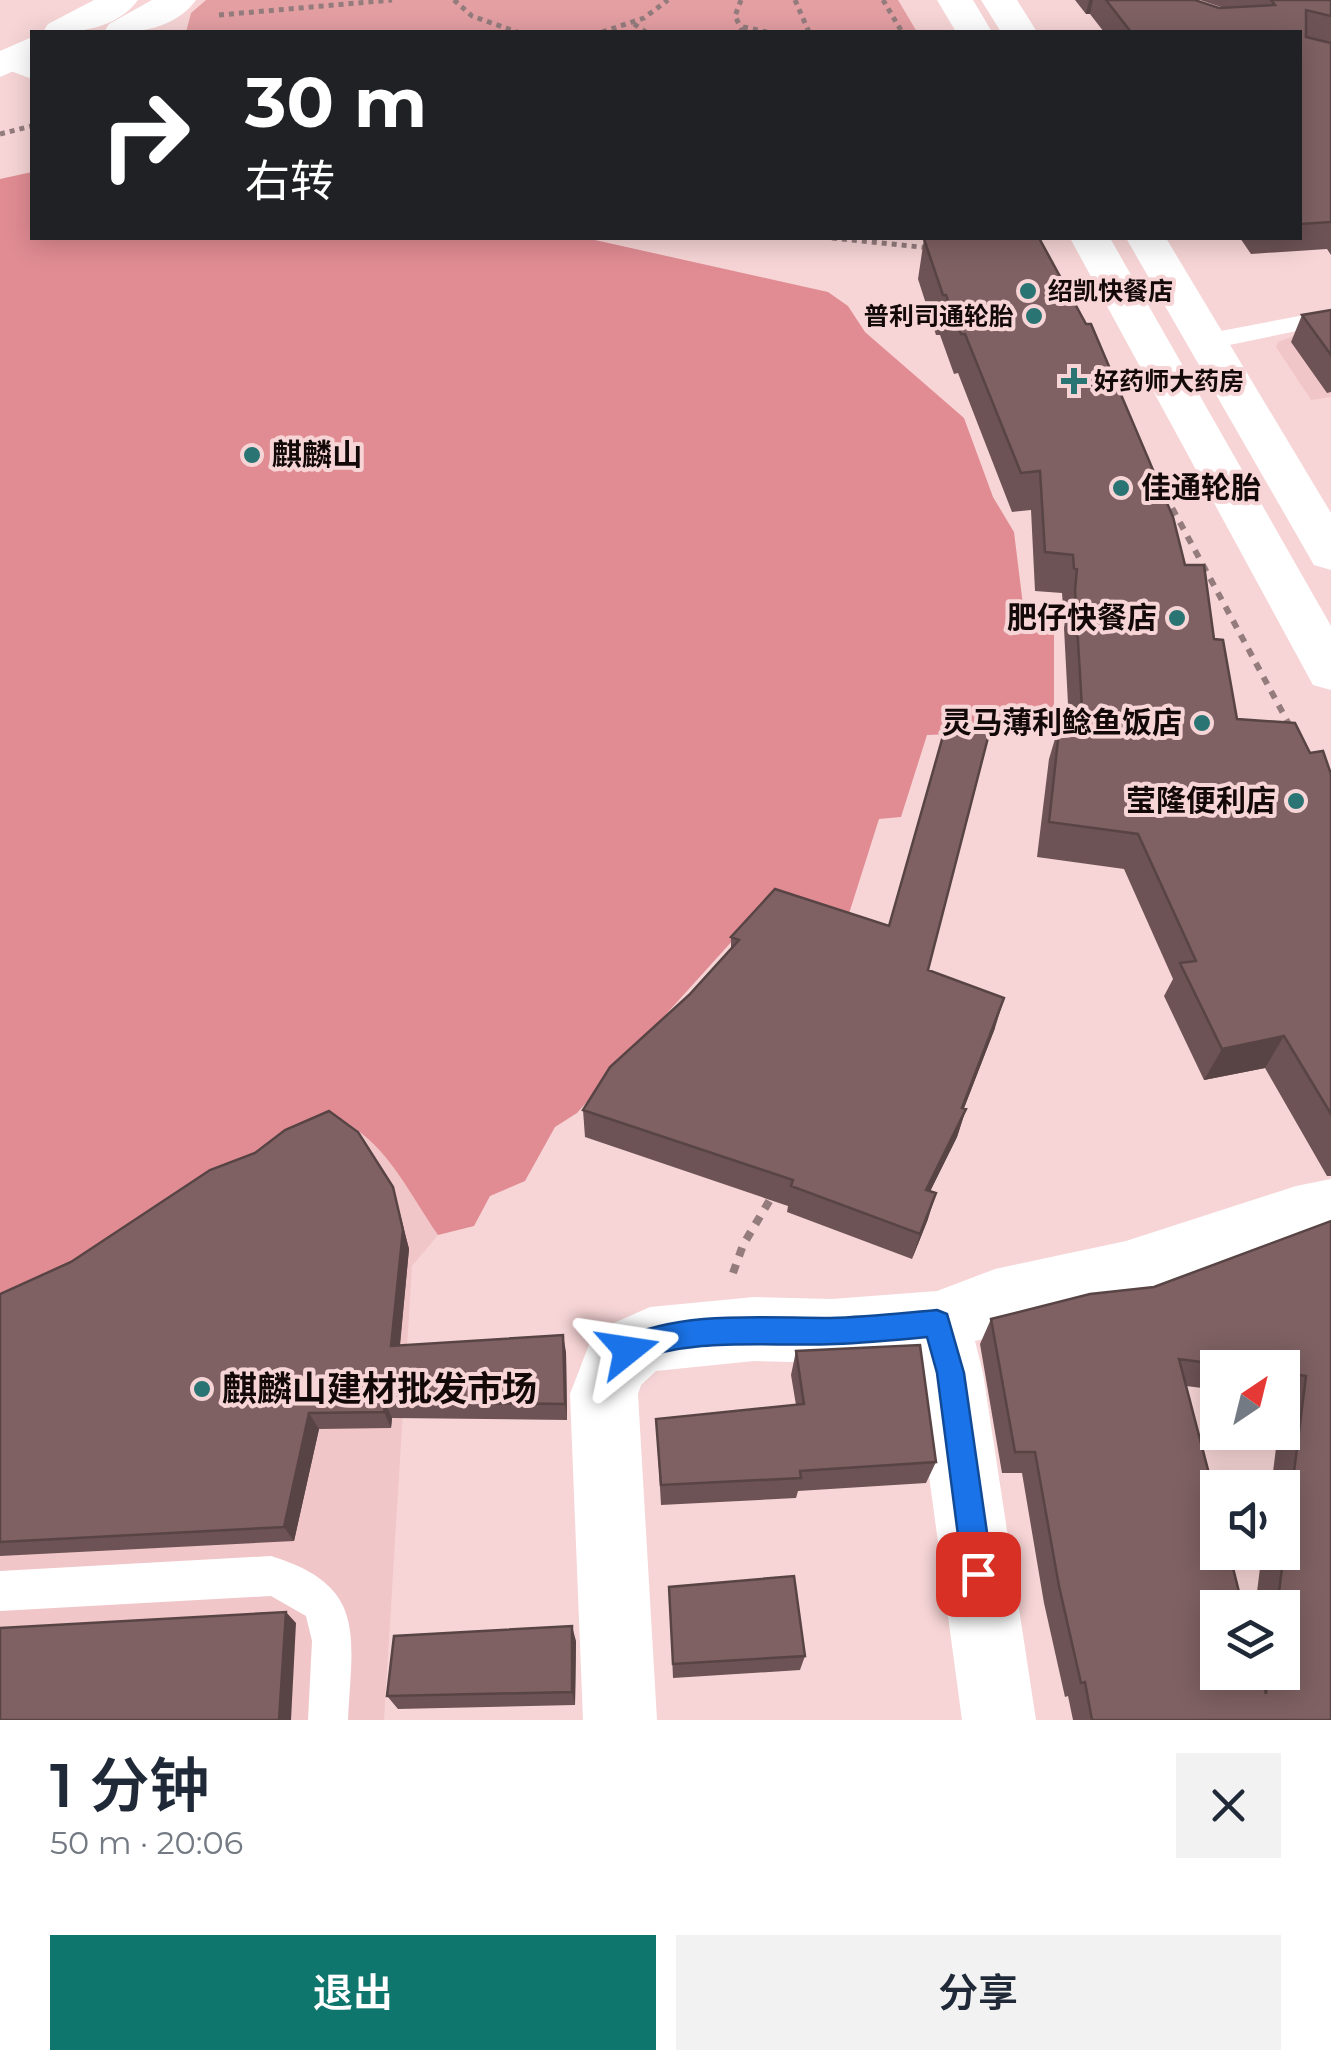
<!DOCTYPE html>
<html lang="zh">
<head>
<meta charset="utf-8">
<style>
  body { margin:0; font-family:Montserrat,"Noto Sans SC",sans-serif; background:#f2f2f3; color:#1f2937; height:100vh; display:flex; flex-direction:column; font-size:38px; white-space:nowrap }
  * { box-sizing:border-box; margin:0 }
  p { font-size:32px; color:#747a83 }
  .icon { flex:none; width:55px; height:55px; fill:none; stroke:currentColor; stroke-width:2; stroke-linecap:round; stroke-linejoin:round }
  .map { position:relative; height:1720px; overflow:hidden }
  .details { display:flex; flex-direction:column; background:#fff; flex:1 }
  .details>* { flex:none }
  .guide { position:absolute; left:30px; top:30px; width:1272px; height:210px; border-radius:0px; box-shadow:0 5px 25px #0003; background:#202124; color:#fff; overflow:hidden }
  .needle { width:65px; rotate:35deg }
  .fabs { position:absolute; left:1200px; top:1350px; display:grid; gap:20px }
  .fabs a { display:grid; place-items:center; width:100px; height:100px; border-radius:0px; background:#fff; box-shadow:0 5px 25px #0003; font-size:50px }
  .pin { position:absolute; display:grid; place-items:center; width:85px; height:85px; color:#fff; margin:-42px; border-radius:20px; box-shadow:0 5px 15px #0006 }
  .me { position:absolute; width:110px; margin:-55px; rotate:75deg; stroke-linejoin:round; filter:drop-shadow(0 0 8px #0008) }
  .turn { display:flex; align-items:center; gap:35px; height:210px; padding:0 50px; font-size:45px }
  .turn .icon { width:130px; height:130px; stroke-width:2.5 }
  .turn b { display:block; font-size:70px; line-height:85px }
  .round { display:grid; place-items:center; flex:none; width:105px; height:105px; border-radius:0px; background:#f2f2f3 }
  .overview { display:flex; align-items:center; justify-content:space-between; height:170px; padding:0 50px }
  h1 { font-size:60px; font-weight:600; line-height:75px }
  .primary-button { display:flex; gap:20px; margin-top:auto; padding:20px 50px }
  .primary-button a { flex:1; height:115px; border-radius:0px; background:#0f766e; color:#fff; font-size:40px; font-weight:600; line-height:115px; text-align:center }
  .primary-button a+a { background:#f2f2f3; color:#1f2937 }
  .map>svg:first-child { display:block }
</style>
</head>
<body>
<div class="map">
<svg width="1331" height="1720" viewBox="0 0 1331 1720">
  <rect width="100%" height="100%" fill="#f7d5d6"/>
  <path fill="#f1c6c8" d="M 1331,330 L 1331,397 L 1311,400 L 1276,347 L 1278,342 L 1296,335 Z
    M 331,1114 L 359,1127 L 398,1170 L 438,1235 L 412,1266 L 384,1720 L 0,1720 L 0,1297 Z"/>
  <path fill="#e49fa3" d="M 206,0 L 898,0 L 917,32 L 186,32 L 191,13 Z"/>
  <path fill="#e18c93" d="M 32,172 L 32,238 L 586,238 L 828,292 L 848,306 L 865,332 L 964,418 L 993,497 L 1014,532 L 1023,605 L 1054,611 L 1054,730 L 927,735 L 901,817 L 879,819 L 846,923 L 770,899 L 577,1113 L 555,1127 L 525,1181 L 490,1196 L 474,1226 L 438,1235 C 405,1187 386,1140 331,1114 L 130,1239 L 0,1297 L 0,179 Z"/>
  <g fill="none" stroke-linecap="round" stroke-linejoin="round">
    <path stroke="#947c7d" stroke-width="5" stroke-dasharray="5 5" stroke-linecap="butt" d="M 454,0 L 472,16 L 517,32
      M 741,0 L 735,16 L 743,32
      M 795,0 L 809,32
      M 883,0 L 902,32
      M 219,15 L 392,0
      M 634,24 L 646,32
      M 743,27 L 767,32
      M 602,32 L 644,18 L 668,0
      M 0,134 L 32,126
      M 832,238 L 930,248"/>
    <path stroke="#947c7d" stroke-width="6" stroke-dasharray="8 8" stroke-linecap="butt" d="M 1157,480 L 1291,728"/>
    <path stroke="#947c7d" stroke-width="8" stroke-dasharray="9 9" stroke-linecap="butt" d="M 733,1273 L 743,1245 L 774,1193"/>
    <path fill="#fff" fill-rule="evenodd" d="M 1331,310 L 1331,324 L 1210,349 L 1198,341 L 1210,333 Z
      M 271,1556 C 368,1586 352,1635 348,1720 L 308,1720 L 312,1641 L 306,1616 L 271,1596 L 0,1611 L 0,1571 Z"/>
    <path fill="#fff" fill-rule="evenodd" d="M 13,48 L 32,54 L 32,79 L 0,67 L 0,51 Z
      M 1331,1179 L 1331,1239 L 1296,1246 L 1126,1303 L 975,1341 L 983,1373 L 1036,1720 L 962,1720 L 913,1357 L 832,1363 L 754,1361 L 656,1371 L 641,1385 L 638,1394 L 657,1720 L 583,1720 L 570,1394 L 590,1342 L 605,1327 L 650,1307 L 754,1297 L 832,1299 L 937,1291 L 995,1269 L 1126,1241 L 1296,1186 Z"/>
    <path fill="#fff" fill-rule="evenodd" d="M 94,0 L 138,0 C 117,29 75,34 43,32 L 48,24 Z
      M 152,0 L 196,0 C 175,29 136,34 104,32 L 109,24 Z
      M 937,0 L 973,0 L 992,32 L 956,32 Z
      M 981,0 L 1017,0 L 1037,32 L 1001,32 Z
      M 32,37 L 32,63 L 0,77 L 0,51 Z
      M 1070,238 L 1110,238 L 1331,626 L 1331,690 L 1313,685 Z
      M 1126,238 L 1166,238 L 1331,513 L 1331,570 L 1314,565 Z"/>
  </g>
  <path fill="#6d5355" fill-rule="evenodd" d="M 1075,0 L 1195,0 L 1219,8 L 1224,8 L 1200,0 L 1331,0 L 1331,255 L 1327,249 L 1251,254 L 1240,238 L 1300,238 L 1300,32 L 1104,32 L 1090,14 L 1086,14 Z
    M 924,239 L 1185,565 L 1214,639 L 1237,719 L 1310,753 L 1331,774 L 1331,1176 L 1327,1176 L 1265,1068 L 1204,1080 L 1164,996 L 1173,979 L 1124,869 L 1037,857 L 1049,759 L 1060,722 L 1069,723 L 1064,628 L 1067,607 L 1063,606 L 1062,593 L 1035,591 L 1031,510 L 1012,512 L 958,373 L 954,374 L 940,335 L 936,335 L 918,279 Z
    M 1331,310 L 1331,392 L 1327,393 L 1291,342 L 1302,315 Z
    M 731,937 L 928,970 L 995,1028 L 964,1108 L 966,1109 L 957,1137 L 930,1191 L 928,1219 L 912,1259 L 787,1212 L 788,1206 L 585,1137 L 583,1110 L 731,949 Z
    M 393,1187 L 409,1249 L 400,1346 L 566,1352 L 567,1420 L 392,1418 L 391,1428 L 319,1429 L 294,1541 L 0,1556 L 0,1294 Z
    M 1331,1221 L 1331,1720 L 1073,1720 L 1068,1696 L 1065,1697 L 1044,1603 L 1022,1473 L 1002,1473 L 980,1344 L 991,1319 L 1154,1287 ZM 1218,1368 L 1282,1368 L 1282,1432 L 1278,1432 L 1271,1488 L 1282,1488 L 1282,1552 L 1262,1552 L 1255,1608 L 1282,1608 L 1282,1672 L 1218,1672 L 1186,1386 L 1218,1390 Z
    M 796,1351 L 936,1462 L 926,1483 L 798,1491 L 796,1498 L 661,1505 L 656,1419 L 796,1405 L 791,1375 Z
    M 669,1587 L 805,1656 L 800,1670 L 673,1678 Z
    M 576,1641 L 575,1705 L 398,1709 L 387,1696 Z"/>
  <path fill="#594445" d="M 1089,0 L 1093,0 L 1090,14 L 1086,14 Z
    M 1004,998 L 995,1028 L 954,1134 L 966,1109 L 957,1137 L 918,1216 L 926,1190 L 962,1108 Z
    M 1284,1036 L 1265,1068 L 1204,1080 L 1222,1049 Z
    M 393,1187 L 409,1249 L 398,1363 L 391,1346 Z
    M 936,1193 L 928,1219 L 912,1259 L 920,1234 Z
    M 563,1335 L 566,1352 L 567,1420 L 565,1404 Z
    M 385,1402 L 392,1418 L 391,1428 L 384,1412 Z
    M 309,1413 L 319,1429 L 294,1541 L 284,1527 Z
    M 286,1612 L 296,1623 L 291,1720 L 279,1720 Z
    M 572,1626 L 576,1641 L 575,1705 L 572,1692 Z"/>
  <path fill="#7f6163" stroke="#594445" stroke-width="2.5" fill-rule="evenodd" d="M 1106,0 L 1195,0 L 1219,8 L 1275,5 L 1271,0 L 1331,0 L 1331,16 L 1306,10 L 1306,37 L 1331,43 L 1331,222 L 1300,224 L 1300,32 L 1131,32 Z
    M 935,238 L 1039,238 L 1086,324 L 1091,324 L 1173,517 L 1185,565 L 1204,565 L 1214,639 L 1223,640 L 1237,719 L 1295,723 L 1310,753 L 1323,751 L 1331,774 L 1331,1114 L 1284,1036 L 1222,1049 L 1180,963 L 1196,961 L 1138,834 L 1049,822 L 1060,722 L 1083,725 L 1075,590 L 1077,569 L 1074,568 L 1073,555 L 1045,552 L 1040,471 L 1021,473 L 965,334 L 961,334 L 946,295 L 943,295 L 924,239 Z
    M 1331,310 L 1331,355 L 1302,315 Z
    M 991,726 L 928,970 L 1004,998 L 962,1108 L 966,1109 L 926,1190 L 936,1193 L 920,1234 L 791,1186 L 793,1180 L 583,1110 L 610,1067 L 689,995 L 739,940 L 731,937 L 775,889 L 889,926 L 945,729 Z
    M 329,1111 L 358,1132 L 393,1187 L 403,1230 L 391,1346 L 563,1335 L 565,1404 L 385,1402 L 384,1412 L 309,1413 L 284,1527 L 0,1542 L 0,1294 L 71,1262 L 210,1170 L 255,1153 L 285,1130 Z
    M 1331,1221 L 1331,1720 L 1092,1720 L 1085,1682 L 1081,1683 L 1059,1586 L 1035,1452 L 1015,1452 L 991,1319 L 1090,1294 L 1154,1287 ZM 1179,1359 L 1245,1368 L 1282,1368 L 1282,1372 L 1306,1376 L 1277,1608 L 1282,1608 L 1282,1672 L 1268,1672 L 1266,1694 L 1260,1672 L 1218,1672 L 1218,1608 L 1243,1608 L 1229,1552 L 1218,1552 L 1218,1508 Z
    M 920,1345 L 936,1462 L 800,1471 L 801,1478 L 661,1485 L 656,1419 L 804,1404 L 796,1351 Z
    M 794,1576 L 805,1656 L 673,1664 L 669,1587 Z
    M 286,1612 L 279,1720 L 0,1720 L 0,1628 Z
    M 572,1626 L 572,1692 L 387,1696 L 394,1636 Z"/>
  <path fill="#1a73e8" stroke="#114b97" stroke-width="2.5" d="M 937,1310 L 947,1314 L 964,1373 L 993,1574 L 988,1585 L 978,1589 L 967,1585 L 963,1574 L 937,1373 L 927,1337 C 896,1340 865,1343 835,1344 C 766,1347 693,1336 628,1363 L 618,1359 L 614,1350 L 618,1340 C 684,1310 759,1318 830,1318 C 866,1317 902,1313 937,1310 Z"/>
  <g fill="#2a7474" stroke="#f7d5d6" stroke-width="4">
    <circle cx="1028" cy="291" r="10"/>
    <circle cx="1034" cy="316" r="10"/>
    <path d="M1069 366h10v10h10v10h-10v10h-10v-10h-10v-10h10z"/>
    <circle cx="252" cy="455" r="10"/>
    <circle cx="1121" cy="488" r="10"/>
    <circle cx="1177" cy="618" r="10"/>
    <circle cx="1202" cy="723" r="10"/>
    <circle cx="1296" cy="801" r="10"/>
    <circle cx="202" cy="1389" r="10"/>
  </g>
  <g text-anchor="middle" stroke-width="8" stroke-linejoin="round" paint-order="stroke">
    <g font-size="25" font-weight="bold" fill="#130909" stroke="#f7d5d6" text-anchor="start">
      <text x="1048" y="300">绍凯快餐店</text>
      <text x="1014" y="325" text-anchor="end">普利司通轮胎</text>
      <text x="1094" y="390">好药师大药房</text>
    </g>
    <g font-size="30" font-weight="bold" fill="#130909" stroke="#f7d5d6" text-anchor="end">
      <text x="272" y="465" text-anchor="start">麒麟山</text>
      <text x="1141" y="498" text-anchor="start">佳通轮胎</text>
      <text x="1157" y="628">肥仔快餐店</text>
      <text x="1182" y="733">灵马薄利鲶鱼饭店</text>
      <text x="1276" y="811">莹隆便利店</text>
    </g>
    <g font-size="35" font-weight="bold" fill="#130909" stroke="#f7d5d6" text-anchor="start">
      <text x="222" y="1401">麒麟山建材批发市场</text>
    </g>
  </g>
</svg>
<div class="fabs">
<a><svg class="needle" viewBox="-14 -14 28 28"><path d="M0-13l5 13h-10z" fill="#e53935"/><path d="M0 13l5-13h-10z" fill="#747a83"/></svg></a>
<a><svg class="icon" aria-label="sound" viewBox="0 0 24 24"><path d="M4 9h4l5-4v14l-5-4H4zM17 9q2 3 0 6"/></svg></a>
<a><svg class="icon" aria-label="layers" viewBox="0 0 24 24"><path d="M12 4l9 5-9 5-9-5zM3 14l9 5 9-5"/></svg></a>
</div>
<div class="pin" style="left:978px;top:1574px;background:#d93025"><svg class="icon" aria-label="arrive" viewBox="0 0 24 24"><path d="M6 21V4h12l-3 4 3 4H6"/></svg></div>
<svg class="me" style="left:628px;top:1350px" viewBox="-20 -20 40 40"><path d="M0-17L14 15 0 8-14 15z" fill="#1a73e8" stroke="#fff" stroke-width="4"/></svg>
<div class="guide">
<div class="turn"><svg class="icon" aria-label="right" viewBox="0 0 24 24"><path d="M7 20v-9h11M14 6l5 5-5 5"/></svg><div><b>30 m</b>右转</div></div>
</div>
</div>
<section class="details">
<div class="overview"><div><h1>1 分钟</h1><p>50 m · 20:06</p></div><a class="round"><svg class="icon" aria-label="close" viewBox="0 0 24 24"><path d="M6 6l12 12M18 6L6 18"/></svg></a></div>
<div class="primary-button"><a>退出</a><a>分享</a></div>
</section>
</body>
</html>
